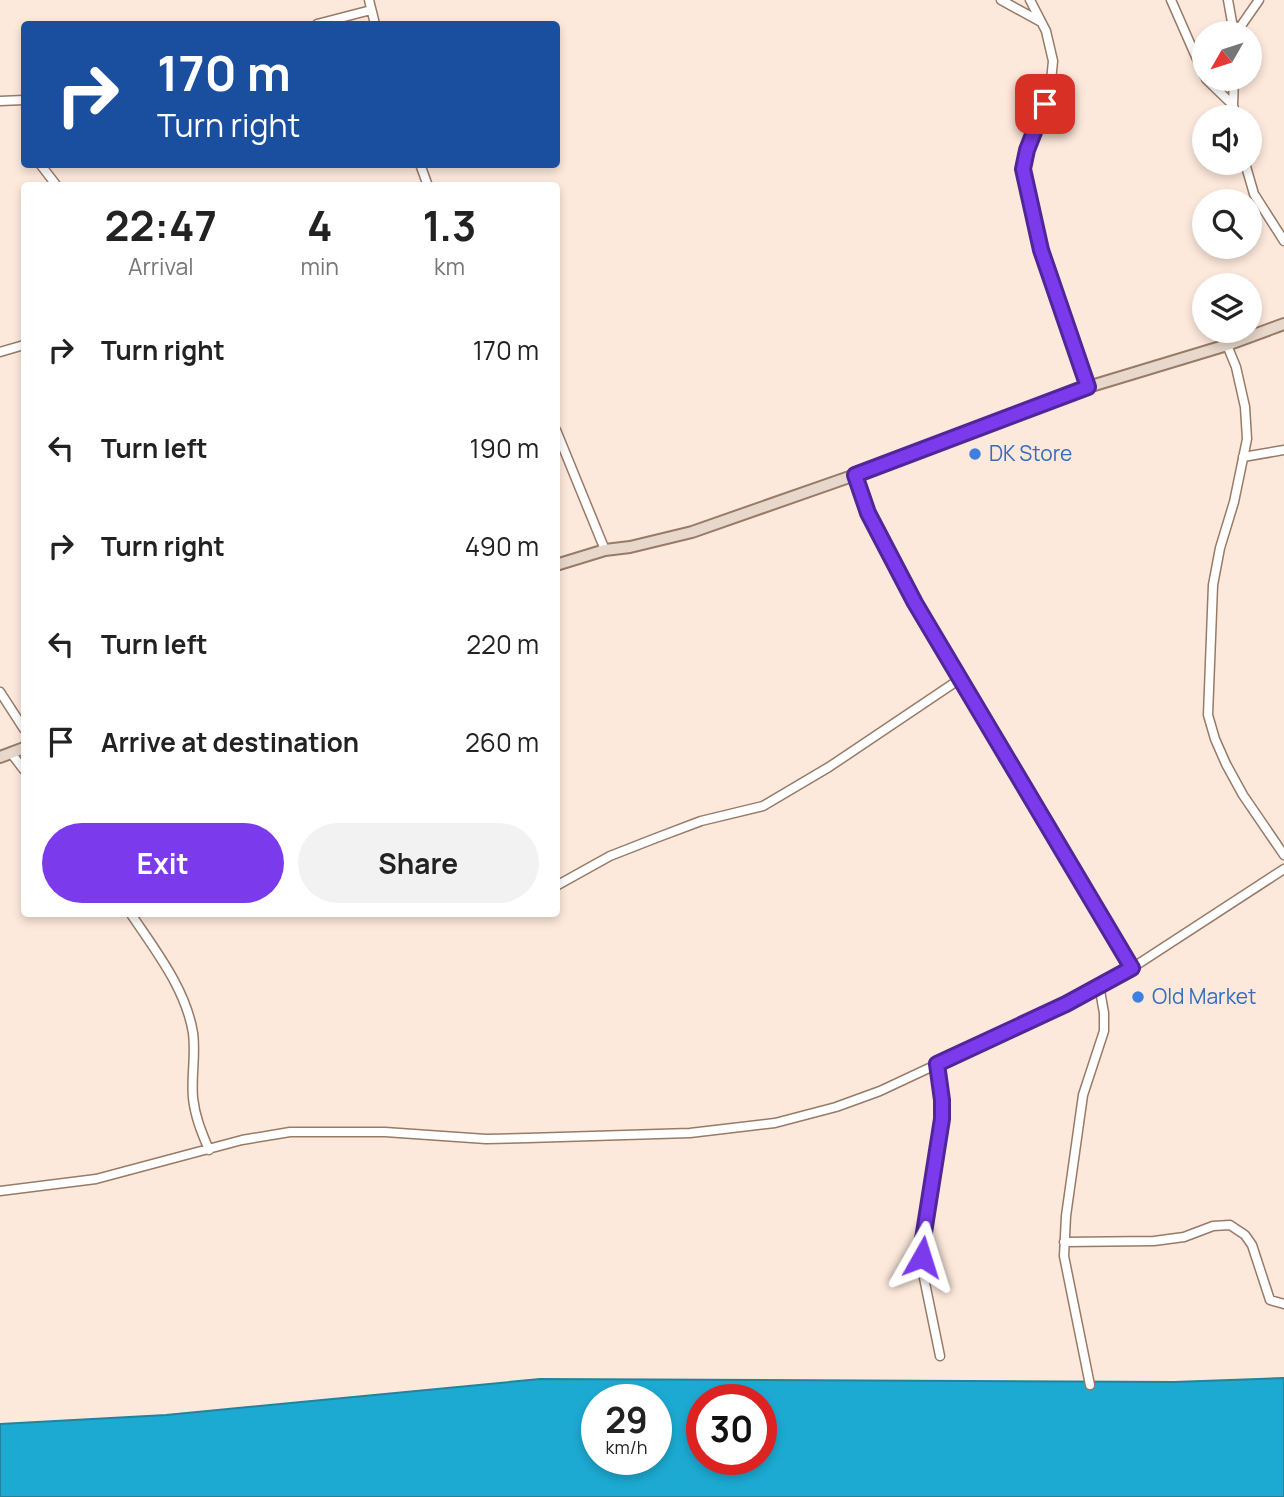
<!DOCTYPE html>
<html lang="en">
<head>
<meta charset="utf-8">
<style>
  body { margin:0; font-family:Manrope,sans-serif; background:#f2f2f2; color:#222; height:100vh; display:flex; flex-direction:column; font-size:26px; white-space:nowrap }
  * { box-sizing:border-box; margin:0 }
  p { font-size:23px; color:#767676 }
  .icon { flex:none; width:38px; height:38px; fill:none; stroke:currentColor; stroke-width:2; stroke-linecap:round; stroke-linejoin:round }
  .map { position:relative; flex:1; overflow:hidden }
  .side { position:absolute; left:21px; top:182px; width:539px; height:735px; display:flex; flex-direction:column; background:#fff; border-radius:7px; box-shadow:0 4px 10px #0003 }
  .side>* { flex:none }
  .top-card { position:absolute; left:21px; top:21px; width:539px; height:147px; border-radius:7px; box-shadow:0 4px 10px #0003; background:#1a4fa0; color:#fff; overflow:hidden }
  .needle { width:46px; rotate:231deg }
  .tools { position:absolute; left:1192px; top:21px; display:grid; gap:14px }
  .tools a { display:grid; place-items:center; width:70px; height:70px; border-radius:50%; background:#fff; box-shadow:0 4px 10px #0003; font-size:35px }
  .speed { position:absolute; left:581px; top:1384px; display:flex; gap:14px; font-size:35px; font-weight:700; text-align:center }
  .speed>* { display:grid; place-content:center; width:91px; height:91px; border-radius:50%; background:#fff; box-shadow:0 4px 10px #0003; line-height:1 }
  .speed small { font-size:18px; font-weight:400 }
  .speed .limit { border:10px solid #d22; background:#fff; color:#111 }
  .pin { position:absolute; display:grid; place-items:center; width:60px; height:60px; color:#fff; margin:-30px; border-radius:14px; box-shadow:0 4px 10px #0006 }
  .me { position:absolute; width:77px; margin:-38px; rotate:6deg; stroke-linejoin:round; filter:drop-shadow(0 0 5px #0008) }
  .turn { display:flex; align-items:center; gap:24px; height:147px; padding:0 21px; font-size:32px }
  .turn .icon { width:91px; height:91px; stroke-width:2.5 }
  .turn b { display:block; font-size:49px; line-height:60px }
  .eta { display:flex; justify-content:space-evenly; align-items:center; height:119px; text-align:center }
  .eta b { font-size:42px; font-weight:700; line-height:49px }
  .button { display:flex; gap:14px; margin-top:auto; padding:14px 21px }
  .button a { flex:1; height:80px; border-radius:42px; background:#7c3aed; color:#fff; font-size:28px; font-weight:700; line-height:80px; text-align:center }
  .button a+a { background:#f2f2f2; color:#222 }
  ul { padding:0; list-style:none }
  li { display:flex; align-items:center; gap:21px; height:98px; padding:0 21px }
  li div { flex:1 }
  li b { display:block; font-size:26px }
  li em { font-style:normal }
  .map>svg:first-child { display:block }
</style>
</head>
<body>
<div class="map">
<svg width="1284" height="1497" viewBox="0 0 1284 1497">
  <rect width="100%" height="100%" fill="#fde9dc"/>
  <path fill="#1caad2" stroke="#23839c" stroke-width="2" fill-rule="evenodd" d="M 1284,1378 L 1284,1497 L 0,1497 L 0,1424 L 166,1415 L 540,1379 L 1174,1382 ZM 597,1400 L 656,1400 L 656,1460 L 597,1460 ZM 702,1400 L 761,1400 L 761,1460 L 702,1460 Z"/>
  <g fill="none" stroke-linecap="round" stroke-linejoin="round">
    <defs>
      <path id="minor" d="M 369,0 L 375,24
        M 1001,0 L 1041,22
        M 1030,0 L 1046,31 L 1053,61 L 1050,91 L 1027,150 L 1023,169 L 1041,250 L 1088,387
        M 1171,0 L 1204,75
        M 1228,0 L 1234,33
        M 317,24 L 371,10
        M 1236,33 L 1259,0
        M 1206,79 L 1233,105
        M 1234,79 L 1233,105 L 1236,117
        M 0,101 L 24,100
        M 1245,163 L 1254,194 L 1284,241
        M 40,164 L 57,186
        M 420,164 L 428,186
        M 1227,345 L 1236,367 L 1245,407 L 1247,439 L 1234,502 L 1220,548 L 1213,585 L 1208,715 L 1215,739 L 1226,764 L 1243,795 L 1284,855
        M 0,352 L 24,345
        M 556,430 L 605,550
        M 1243,457 L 1284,450
        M 855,475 L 868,513 L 915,602 L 1132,968
        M 0,692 L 24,729
        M 11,753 L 24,770
        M 556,886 L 610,856 L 656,838 L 701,821 L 763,806 L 829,767 L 960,679
        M 131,914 C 155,950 186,989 193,1033 C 196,1055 191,1076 193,1098 C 195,1117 202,1133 209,1150
        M 937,1064 L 942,1100 L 942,1119 L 923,1239 L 923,1273 L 940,1356
        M 0,1191 L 96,1179 L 242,1140 L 290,1132 L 385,1132 L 486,1139 L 528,1138 L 690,1133 L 775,1123 L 836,1107 L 880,1091 L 1066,1004 L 1132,968 L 1284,869
        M 1064,1242 L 1154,1241 L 1184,1237 L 1213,1226 L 1230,1225 L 1245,1235 L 1252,1245 L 1270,1300 L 1284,1304
        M 1090,1385 L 1064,1256 L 1066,1216 L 1083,1095 L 1104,1031 L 1104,1013 L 1099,985"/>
      <path id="secondary" d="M 556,565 L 605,550 L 630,547 L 692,532 L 855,475 L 1088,387 L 1227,345 L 1284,324
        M 0,757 L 24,748"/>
    </defs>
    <use href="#minor" stroke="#987a67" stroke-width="11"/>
    <use href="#secondary" stroke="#987a67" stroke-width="14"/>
    <use href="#minor" stroke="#fff" stroke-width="8"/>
    <use href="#secondary" stroke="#e8d7cb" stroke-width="10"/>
  </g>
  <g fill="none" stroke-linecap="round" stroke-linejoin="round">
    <defs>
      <path id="route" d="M 922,1257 L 923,1239 L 942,1119 L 942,1100 L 937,1064 L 1066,1004 L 1132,968 L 915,603 L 868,513 L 855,475 L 1088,387 L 1041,250 L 1023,169 L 1027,150 L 1045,104"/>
    </defs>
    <use href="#route" stroke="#51269a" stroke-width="18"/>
    <use href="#route" stroke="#7c3aed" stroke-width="12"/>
  </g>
  <g fill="#3f7fe0" stroke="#fde9dc" stroke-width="2.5">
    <circle cx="975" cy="454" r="7"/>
    <circle cx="1138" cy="997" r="7"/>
  </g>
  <g text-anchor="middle" stroke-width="5" stroke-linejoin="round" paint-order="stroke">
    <g font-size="21" fill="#366cbe" stroke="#fde9dc" text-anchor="start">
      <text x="989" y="461">DK Store</text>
      <text x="1152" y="1004">Old Market</text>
    </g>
  </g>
</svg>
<div class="tools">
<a><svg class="needle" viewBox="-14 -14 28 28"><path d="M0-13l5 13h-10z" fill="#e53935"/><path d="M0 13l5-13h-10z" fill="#767676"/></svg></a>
<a><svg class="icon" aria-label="sound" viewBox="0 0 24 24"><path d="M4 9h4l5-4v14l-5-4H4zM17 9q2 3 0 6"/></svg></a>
<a><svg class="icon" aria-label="search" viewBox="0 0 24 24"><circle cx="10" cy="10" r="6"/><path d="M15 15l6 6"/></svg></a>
<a><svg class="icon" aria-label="layers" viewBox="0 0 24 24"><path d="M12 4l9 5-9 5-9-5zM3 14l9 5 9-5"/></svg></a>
</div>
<div class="speed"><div>29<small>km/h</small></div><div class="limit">30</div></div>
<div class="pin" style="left:1045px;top:104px;background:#d93025"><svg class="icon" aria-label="arrive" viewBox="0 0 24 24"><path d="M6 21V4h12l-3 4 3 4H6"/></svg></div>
<svg class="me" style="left:922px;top:1257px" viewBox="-20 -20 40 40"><path d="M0-17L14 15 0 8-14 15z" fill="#7c3aed" stroke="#fff" stroke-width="4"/></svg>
<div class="top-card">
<div class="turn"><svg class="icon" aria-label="right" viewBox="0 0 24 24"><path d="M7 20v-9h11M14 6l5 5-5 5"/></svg><div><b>170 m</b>Turn right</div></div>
</div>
<section class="side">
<div class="eta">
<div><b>22:47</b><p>Arrival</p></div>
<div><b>4</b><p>min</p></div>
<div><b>1.3</b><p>km</p></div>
</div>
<ul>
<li><svg class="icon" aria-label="right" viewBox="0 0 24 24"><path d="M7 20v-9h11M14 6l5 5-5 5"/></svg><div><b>Turn right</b></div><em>170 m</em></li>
<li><svg class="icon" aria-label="left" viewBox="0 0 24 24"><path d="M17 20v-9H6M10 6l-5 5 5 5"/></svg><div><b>Turn left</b></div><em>190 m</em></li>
<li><svg class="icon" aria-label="right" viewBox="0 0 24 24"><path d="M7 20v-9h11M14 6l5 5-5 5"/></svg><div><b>Turn right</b></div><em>490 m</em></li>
<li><svg class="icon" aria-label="left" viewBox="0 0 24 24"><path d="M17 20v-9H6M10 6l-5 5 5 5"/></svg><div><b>Turn left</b></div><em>220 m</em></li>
<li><svg class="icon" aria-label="arrive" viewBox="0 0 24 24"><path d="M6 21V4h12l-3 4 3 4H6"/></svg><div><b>Arrive at destination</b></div><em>260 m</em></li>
</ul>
<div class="button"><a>Exit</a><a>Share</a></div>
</section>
</div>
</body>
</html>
